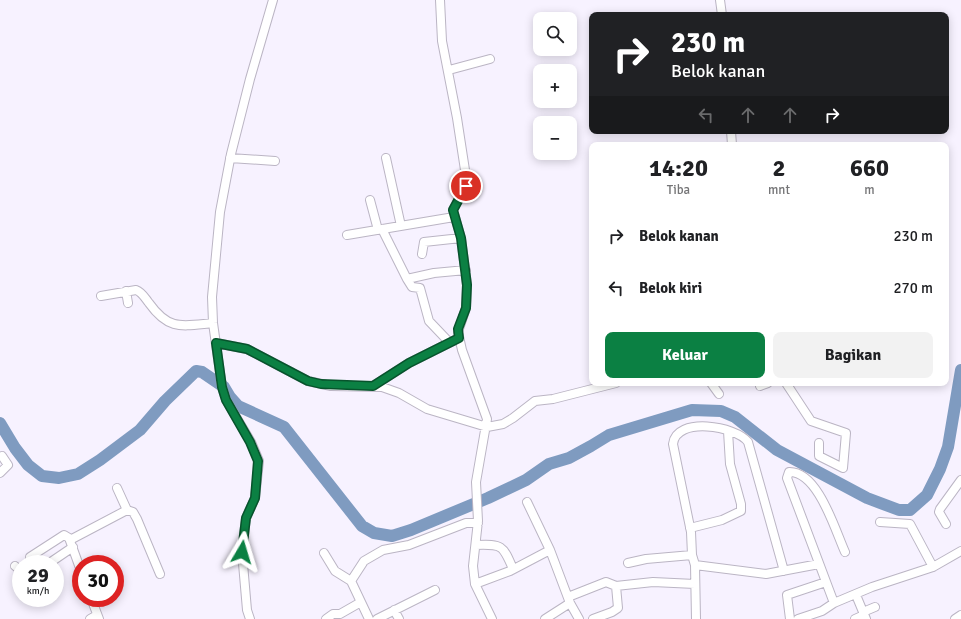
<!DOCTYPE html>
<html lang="id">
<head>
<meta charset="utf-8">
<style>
  body { margin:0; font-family:Signika,sans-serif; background:#f2f2f2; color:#202124; height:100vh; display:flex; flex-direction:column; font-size:15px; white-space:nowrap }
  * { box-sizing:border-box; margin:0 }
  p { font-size:13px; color:#757577 }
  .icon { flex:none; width:22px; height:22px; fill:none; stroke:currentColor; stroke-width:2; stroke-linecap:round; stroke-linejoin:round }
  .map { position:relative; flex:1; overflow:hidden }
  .panel { position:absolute; left:589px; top:142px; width:360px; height:244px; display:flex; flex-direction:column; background:#fff; border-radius:8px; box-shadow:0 2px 10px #0003 }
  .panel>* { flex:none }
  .banner { position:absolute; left:589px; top:12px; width:360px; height:122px; border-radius:8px; box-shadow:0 2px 10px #0003; background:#202124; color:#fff; overflow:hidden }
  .buttons { position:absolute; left:533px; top:12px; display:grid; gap:8px }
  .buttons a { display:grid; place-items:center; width:44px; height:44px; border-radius:8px; background:#fff; box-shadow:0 2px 10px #0003; font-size:20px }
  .speed { position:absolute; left:12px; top:555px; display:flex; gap:8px; font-size:20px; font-weight:700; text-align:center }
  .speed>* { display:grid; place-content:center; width:52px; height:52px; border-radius:50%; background:#fff; box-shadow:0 2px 10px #0003; line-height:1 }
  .speed small { font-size:10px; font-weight:400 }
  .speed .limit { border:6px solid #d22; background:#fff; color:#111 }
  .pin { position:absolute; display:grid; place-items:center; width:34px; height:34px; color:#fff; margin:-17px; border:2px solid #fff; border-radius:50%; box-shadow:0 1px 4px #0007 }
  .me { position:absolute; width:44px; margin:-22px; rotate:7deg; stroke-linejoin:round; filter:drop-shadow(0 0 3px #0008) }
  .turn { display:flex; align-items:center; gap:14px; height:84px; padding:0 16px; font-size:18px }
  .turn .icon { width:52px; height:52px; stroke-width:2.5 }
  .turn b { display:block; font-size:28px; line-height:34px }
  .lanes { display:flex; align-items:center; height:38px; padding:0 16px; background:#0003; justify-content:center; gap:20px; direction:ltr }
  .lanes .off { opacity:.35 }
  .eta { display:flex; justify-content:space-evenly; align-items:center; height:68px; text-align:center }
  .eta b { font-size:24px; font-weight:700; line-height:28px }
  .cta { display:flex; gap:8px; margin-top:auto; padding:8px 16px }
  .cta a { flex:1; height:46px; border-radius:8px; background:#0b8043; color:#fff; font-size:16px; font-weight:700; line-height:46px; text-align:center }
  .cta a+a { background:#f2f2f2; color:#202124 }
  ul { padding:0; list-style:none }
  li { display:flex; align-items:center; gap:12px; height:52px; padding:0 16px }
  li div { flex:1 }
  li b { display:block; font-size:15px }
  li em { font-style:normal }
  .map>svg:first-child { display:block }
</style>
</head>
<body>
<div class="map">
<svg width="961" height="619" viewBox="0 0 961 619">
  <rect width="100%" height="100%" fill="#f7f2ff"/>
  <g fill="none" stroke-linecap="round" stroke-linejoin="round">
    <path stroke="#7f9bc0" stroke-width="12" d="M 0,423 L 15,448 L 28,465 L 42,476 L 59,478 L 78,474 L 100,460 L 140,430 L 165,401 L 196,371 L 202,372 L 224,387 L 230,397 L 238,406 L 284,427 L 362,526 L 374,533 L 392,536 L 411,530 L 488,498 L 526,480 L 549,464 L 569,458 L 591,446 L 609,435 L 692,410 L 721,411 L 735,417 L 777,450 L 867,498 L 899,510 L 910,510 L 927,495 L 940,469 L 948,447 L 961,370"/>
    <defs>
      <path id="minor" d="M 440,0 L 442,41 L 457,118 L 467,183 L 453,210 L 461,238 L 467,285 L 466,308 L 458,332 L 462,350 L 487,419 L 476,482 L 478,521 L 473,566 L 475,584 L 492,619
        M 720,0 L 722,15
        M 449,70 L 490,59
        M 731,131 L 732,145
        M 230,158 L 275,161
        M 386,158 L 401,226
        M 370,200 L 378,230
        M 382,229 L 407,279 L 434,273 L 466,270
        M 347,235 L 454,217
        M 422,254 L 424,242 L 461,238
        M 407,279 L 412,287 L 420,288 L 429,321 L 449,342
        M 126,291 L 128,303
        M 101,296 L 136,290 C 142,292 145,298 149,303 C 169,331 182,326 213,323
        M 216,343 L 247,349 L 308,381 L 331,386 L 382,387 L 399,393 L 427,409 L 487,427 L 503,424 L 513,418 L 535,401 L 553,399 L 616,383
        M 711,383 L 719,394
        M 786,383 L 811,421 L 846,433 L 843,468 L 819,456 L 819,443
        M 373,386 L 409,363 L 459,338
        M 760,386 L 768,383
        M 0,473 L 8,465 L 2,456
        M 117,488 L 127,510 L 133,512 L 137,519 L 160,574
        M 527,502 L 550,550 L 570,603 L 545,619
        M 880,522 L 910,524 L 933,567
        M 946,524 L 939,512 L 940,509 L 961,480
        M 690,528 L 722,520 L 741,511 L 741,504 L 730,464 L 728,431
        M 70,540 L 127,510
        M 476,545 C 502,544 503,545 513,569
        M 324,553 L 335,571 L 351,581
        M 692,555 L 691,532 L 673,444 C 676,416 736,426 748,442 L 784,571
        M 30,557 L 64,535 L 69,538 L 81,571
        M 628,563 L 646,559 L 692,555 L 695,565 L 766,574 L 819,564
        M 48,564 L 73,547
        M 695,565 L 696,619
        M 15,566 L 21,571
        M 351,581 L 364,561 L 383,550 L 409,545 L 466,523 L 478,523
        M 351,581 L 369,619
        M 475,584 L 510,571 L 550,550
        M 856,595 L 866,619
        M 568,597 L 606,582 L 616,586 L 653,582 L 695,584
        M 91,598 L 99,619
        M 570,603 L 579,619
        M 834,603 L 787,478 L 789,472 C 818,471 835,530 845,552
        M 394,610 L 399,619
        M 863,612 L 875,607
        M 90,619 L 97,615
        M 250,619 L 247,610 L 242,552 L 246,518 L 255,498 L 259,461 L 251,442 L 226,400 L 222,387 L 213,323 L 212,297 L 220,212 L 231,154 L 250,79 L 273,0
        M 326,619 L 333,614 L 340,614 L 361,602
        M 377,619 L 435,590
        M 593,619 L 612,612 L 618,608 L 616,586
        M 790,619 L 787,595 L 826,582
        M 798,619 L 822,611 L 834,603 L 872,587 L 933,567 L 961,551
        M 855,619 L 864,615
        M 955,619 L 961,615"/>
    </defs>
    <use href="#minor" stroke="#bbb5c4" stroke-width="10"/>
    <use href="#minor" stroke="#fff" stroke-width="8"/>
  </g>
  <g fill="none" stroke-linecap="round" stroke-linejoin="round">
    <defs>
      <path id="route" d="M 242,552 L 246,518 L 255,498 L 258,461 L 250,442 L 226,400 L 222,387 L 216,343 L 247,349 L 308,381 L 321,384 L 373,386 L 409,363 L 459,338 L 458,329 L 466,308 L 467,285 L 461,238 L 453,210 L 466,186"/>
    </defs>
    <use href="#route" stroke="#07532c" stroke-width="10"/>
    <use href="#route" stroke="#0b8043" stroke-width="7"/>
  </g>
</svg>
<div class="buttons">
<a><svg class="icon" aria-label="search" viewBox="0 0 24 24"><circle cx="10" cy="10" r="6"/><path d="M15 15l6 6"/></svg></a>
<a>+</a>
<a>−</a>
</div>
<div class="speed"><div>29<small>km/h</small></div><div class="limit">30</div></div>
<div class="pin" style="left:466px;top:186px;background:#d93025"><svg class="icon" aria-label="arrive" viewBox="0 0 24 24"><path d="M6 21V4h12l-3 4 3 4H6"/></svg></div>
<svg class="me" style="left:242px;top:552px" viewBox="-20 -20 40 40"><path d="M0-17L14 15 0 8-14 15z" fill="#0b8043" stroke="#fff" stroke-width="4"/></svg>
<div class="banner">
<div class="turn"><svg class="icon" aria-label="right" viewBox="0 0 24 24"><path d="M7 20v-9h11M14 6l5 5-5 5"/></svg><div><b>230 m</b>Belok kanan</div></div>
<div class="lanes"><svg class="icon off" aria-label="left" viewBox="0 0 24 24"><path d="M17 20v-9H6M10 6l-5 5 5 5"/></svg><svg class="icon off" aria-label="ahead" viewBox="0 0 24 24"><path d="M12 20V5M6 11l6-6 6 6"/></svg><svg class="icon off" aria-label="ahead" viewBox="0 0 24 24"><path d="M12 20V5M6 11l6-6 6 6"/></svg><svg class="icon" aria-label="right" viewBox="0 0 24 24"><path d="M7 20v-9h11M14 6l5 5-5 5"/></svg></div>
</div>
<section class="panel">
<div class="eta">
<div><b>14:20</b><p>Tiba</p></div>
<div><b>2</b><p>mnt</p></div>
<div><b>660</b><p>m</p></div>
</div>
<ul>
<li><svg class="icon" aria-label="right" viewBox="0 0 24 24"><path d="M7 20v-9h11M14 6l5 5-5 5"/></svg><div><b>Belok kanan</b></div><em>230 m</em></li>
<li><svg class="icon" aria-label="left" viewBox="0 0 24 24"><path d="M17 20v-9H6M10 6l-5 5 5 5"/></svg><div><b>Belok kiri</b></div><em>270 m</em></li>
</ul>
<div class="cta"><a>Keluar</a><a>Bagikan</a></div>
</section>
</div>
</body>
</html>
